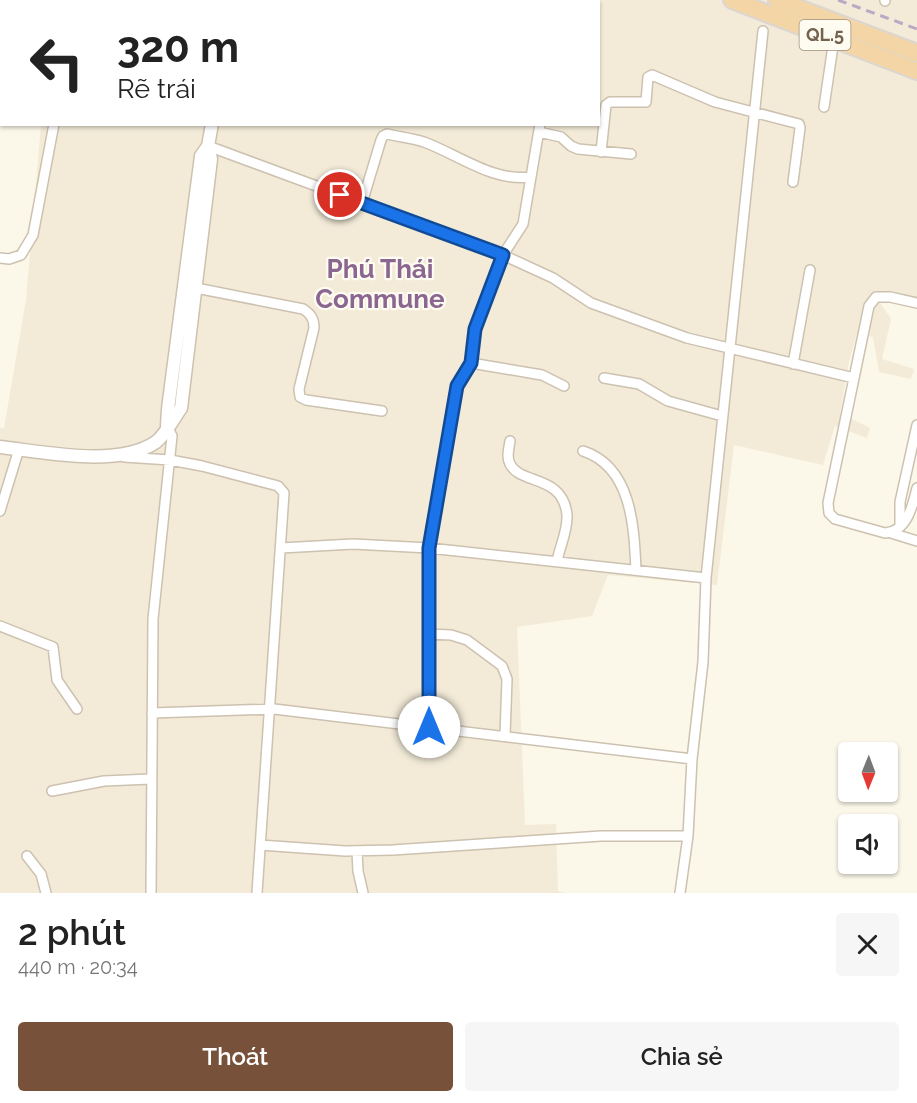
<!DOCTYPE html>
<html lang="vi">
<head>
<meta charset="utf-8">
<style>
  body { margin:0; font-family:Raleway,sans-serif; background:#f6f6f6; color:#222; height:100vh; display:flex; flex-direction:column; font-size:22px; white-space:nowrap }
  * { box-sizing:border-box; margin:0 }
  p { font-size:20px; color:#767676 }
  .icon { flex:none; width:33px; height:33px; fill:none; stroke:currentColor; stroke-width:2; stroke-linecap:round; stroke-linejoin:round }
  .map { position:relative; height:893px; overflow:hidden }
  .sheet { display:flex; flex-direction:column; background:#fff; flex:1 }
  .sheet>* { flex:none }
  .guide { position:absolute; left:0px; top:0px; width:600px; height:126px; box-shadow:0 2px 4px #0004; background:#fff; color:#222; overflow:hidden }
  .needle { width:39px; rotate:181deg }
  .tools { position:absolute; left:838px; top:742px; display:grid; gap:12px }
  .tools a { display:grid; place-items:center; width:60px; height:60px; border-radius:6px; background:#fff; box-shadow:0 2px 4px #0004; font-size:30px }
  .pin { position:absolute; display:grid; place-items:center; width:51px; height:51px; color:#fff; margin:-26px; border:3px solid #fff; border-radius:50%; box-shadow:0 2px 6px #0007 }
  .me { position:absolute; width:66px; margin:-33px; rotate:0deg; stroke-linejoin:round; filter:drop-shadow(0 0 4px #0008) }
  .turn { display:flex; align-items:center; gap:21px; height:126px; padding:0 18px; font-size:27px }
  .turn .icon { width:78px; height:78px; stroke-width:2.5 }
  .turn b { display:block; font-size:42px; line-height:51px }
  .round { display:grid; place-items:center; flex:none; width:63px; height:63px; border-radius:6px; background:#f6f6f6 }
  .summary { display:flex; align-items:center; justify-content:space-between; height:102px; padding:0 18px }
  h1 { font-size:36px; font-weight:600; line-height:45px }
  .cta { display:flex; gap:12px; margin-top:auto; padding:12px 18px }
  .cta a { flex:1; height:69px; border-radius:6px; background:#775139; color:#fff; font-size:24px; font-weight:600; line-height:69px; text-align:center }
  .cta a+a { background:#f6f6f6; color:#222 }
  .map>svg:first-child { display:block }
</style>
</head>
<body>
<div class="map">
<svg width="917" height="893" viewBox="0 0 917 893">
  <rect width="100%" height="100%" fill="#fbf7e9"/>
  <path fill="#f3ebd8" d="M 0,0 L 917,0 L 917,306 L 873,292 L 891,319 L 882,359 L 914,369 L 911,379 L 879,372 L 873,337 L 857,333 L 849,362 L 840,413 L 870,428 L 867,438 L 835,426 L 823,465 L 734,445 L 717,585 L 608,575 L 592,616 L 517,627 L 525,825 L 556,824 L 558,891 L 566,893 L 0,893 L 0,428 L 4,428 L 26,300 L 41,125 L 598,124 L 598,2 L 2,2 L 1,117 Z"/>
  <g fill="none" stroke-linecap="round" stroke-linejoin="round">
    <defs>
      <path id="minor" d="M 350,0 L 350,2
        M 885,1 L 885,0
        M 61,2 L 62,0
        M 131,2 L 131,0
        M 367,2 L 367,0
        M 561,2 L 561,0
        M 0,50 L 2,50
        M 824,107 L 834,39
        M 539,132 L 561,137 L 571,146 L 578,149 L 631,154
        M 208,146 L 503,255 L 553,278 L 591,303 L 687,338 L 854,378
        M 601,152 L 606,105 L 610,102 L 646,102 L 648,77 L 652,75 L 715,102 L 799,124 L 800,128 L 793,182
        M 362,203 L 381,140 L 383,136 L 387,134 C 400,137 412,138 424,142 C 459,155 493,182 531,177
        M 0,258 L 9,259 L 21,255 L 33,235 L 54,124
        M 196,288 L 303,309 C 311,314 314,319 314,328 L 299,389 L 300,397 L 306,400 L 382,411
        M 917,303 L 890,297 L 876,297 L 869,306 L 828,503 L 829,513 L 835,519 L 885,533 C 907,532 913,505 917,488
        M 471,363 L 542,375 L 564,386
        M 793,364 L 810,270
        M 604,378 L 639,384 L 668,401 L 722,416
        M 510,441 C 509,448 506,457 510,464 C 520,485 563,474 567,515 C 568,530 560,546 557,561
        M 583,451 C 632,467 634,527 636,570
        M 124,457 L 170,460 L 202,466 L 278,486 L 284,493 L 257,893
        M 0,511 L 19,449
        M 900,526 L 900,502 L 917,425
        M 891,533 L 917,541
        M 281,548 L 353,544 L 429,548 L 706,578
        M 0,626 L 53,647 L 57,680 L 77,709
        M 428,634 L 451,635 L 467,640 L 502,666 L 507,679 L 505,736
        M 152,713 L 274,709 L 692,759
        M 429,727 L 429,548 L 457,386 L 471,363 L 475,329 L 503,255 L 523,224 L 540,124
        M 52,791 L 104,781 L 151,779
        M 260,845 L 345,851 L 393,850 L 601,836 L 688,836 L 692,759 L 703,662 L 706,578 L 763,31
        M 357,851 L 358,871 L 363,893
        M 27,856 L 41,874 L 46,893
        M 151,893 L 153,619 L 172,436 L 167,426
        M 680,893 L 688,836"/>
      <path id="tertiary" d="M 167,426 L 168,409 L 201,156 L 208,146 L 212,124
        M 0,447 C 45,452 118,468 156,442 C 166,434 174,418 181,408 L 211,159 L 208,146"/>
      <path id="secondary" d="M 229,2 L 229,0
        M 287,2 L 287,0"/>
      <path id="trunk" d="M 732,0 L 917,71
        M 777,0 L 917,53"/>
    </defs>
    <use href="#minor" stroke="#cdc1b0" stroke-width="12"/>
    <use href="#tertiary" stroke="#cdc1b0" stroke-width="15"/>
    <use href="#secondary" stroke="#d0c2ad" stroke-width="16"/>
    <use href="#trunk" stroke="#dbd6d1" stroke-width="20"/>
    <use href="#minor" stroke="#fff" stroke-width="9"/>
    <use href="#tertiary" stroke="#fff" stroke-width="12"/>
    <use href="#secondary" stroke="#fff" stroke-width="14"/>
    <use href="#trunk" stroke="#f4d5a5" stroke-width="16"/>
    <path stroke="#bca7c5" stroke-width="3" stroke-dasharray="9 6" stroke-linecap="butt" d="M 838,0 L 917,29"/>
  </g>
  <g fill="none" stroke-linecap="round" stroke-linejoin="round">
    <defs>
      <path id="route" d="M 340,195 L 503,255 L 475,329 L 471,363 L 457,386 L 429,548 L 429,727"/>
    </defs>
    <use href="#route" stroke="#114b97" stroke-width="15"/>
    <use href="#route" stroke="#1a73e8" stroke-width="10"/>
  </g>
  <g text-anchor="middle" stroke-width="4.5" stroke-linejoin="round" paint-order="stroke">
    <rect fill="#fefbf0" stroke="#9e907f" stroke-width="1.5" x="799.5" y="20" width="51" height="30" rx="4.5"/>
    <g font-size="18" font-weight="bold" fill="#75624e">
      <text x="825" y="41">QL.5</text>
    </g>
    <g font-size="26" font-weight="bold" fill="#8a6690" stroke="#fefbf0">
      <text x="380" y="278">Phú Thái<tspan x="380" dy="30">Commune</tspan></text>
    </g>
  </g>
</svg>
<div class="tools">
<a><svg class="needle" viewBox="-14 -14 28 28"><path d="M0-13l5 13h-10z" fill="#e53935"/><path d="M0 13l5-13h-10z" fill="#767676"/></svg></a>
<a><svg class="icon" aria-label="sound" viewBox="0 0 24 24"><path d="M4 9h4l5-4v14l-5-4H4zM17 9q2 3 0 6"/></svg></a>
</div>
<div class="pin" style="left:340px;top:195px;background:#d93025"><svg class="icon" aria-label="arrive" viewBox="0 0 24 24"><path d="M6 21V4h12l-3 4 3 4H6"/></svg></div>
<svg class="me" style="left:429px;top:727px" viewBox="-20 -20 40 40"><circle r="19" fill="#fff"/><path d="M0-13L10 11 0 6-10 11z" fill="#1a73e8"/></svg>
<div class="guide">
<div class="turn"><svg class="icon" aria-label="left" viewBox="0 0 24 24"><path d="M17 20v-9H6M10 6l-5 5 5 5"/></svg><div><b>320 m</b>Rẽ trái</div></div>
</div>
</div>
<section class="sheet">
<div class="summary"><div><h1>2 phút</h1><p>440 m · 20:34</p></div><a class="round"><svg class="icon" aria-label="close" viewBox="0 0 24 24"><path d="M6 6l12 12M18 6L6 18"/></svg></a></div>
<div class="cta"><a>Thoát</a><a>Chia sẻ</a></div>
</section>
</body>
</html>
